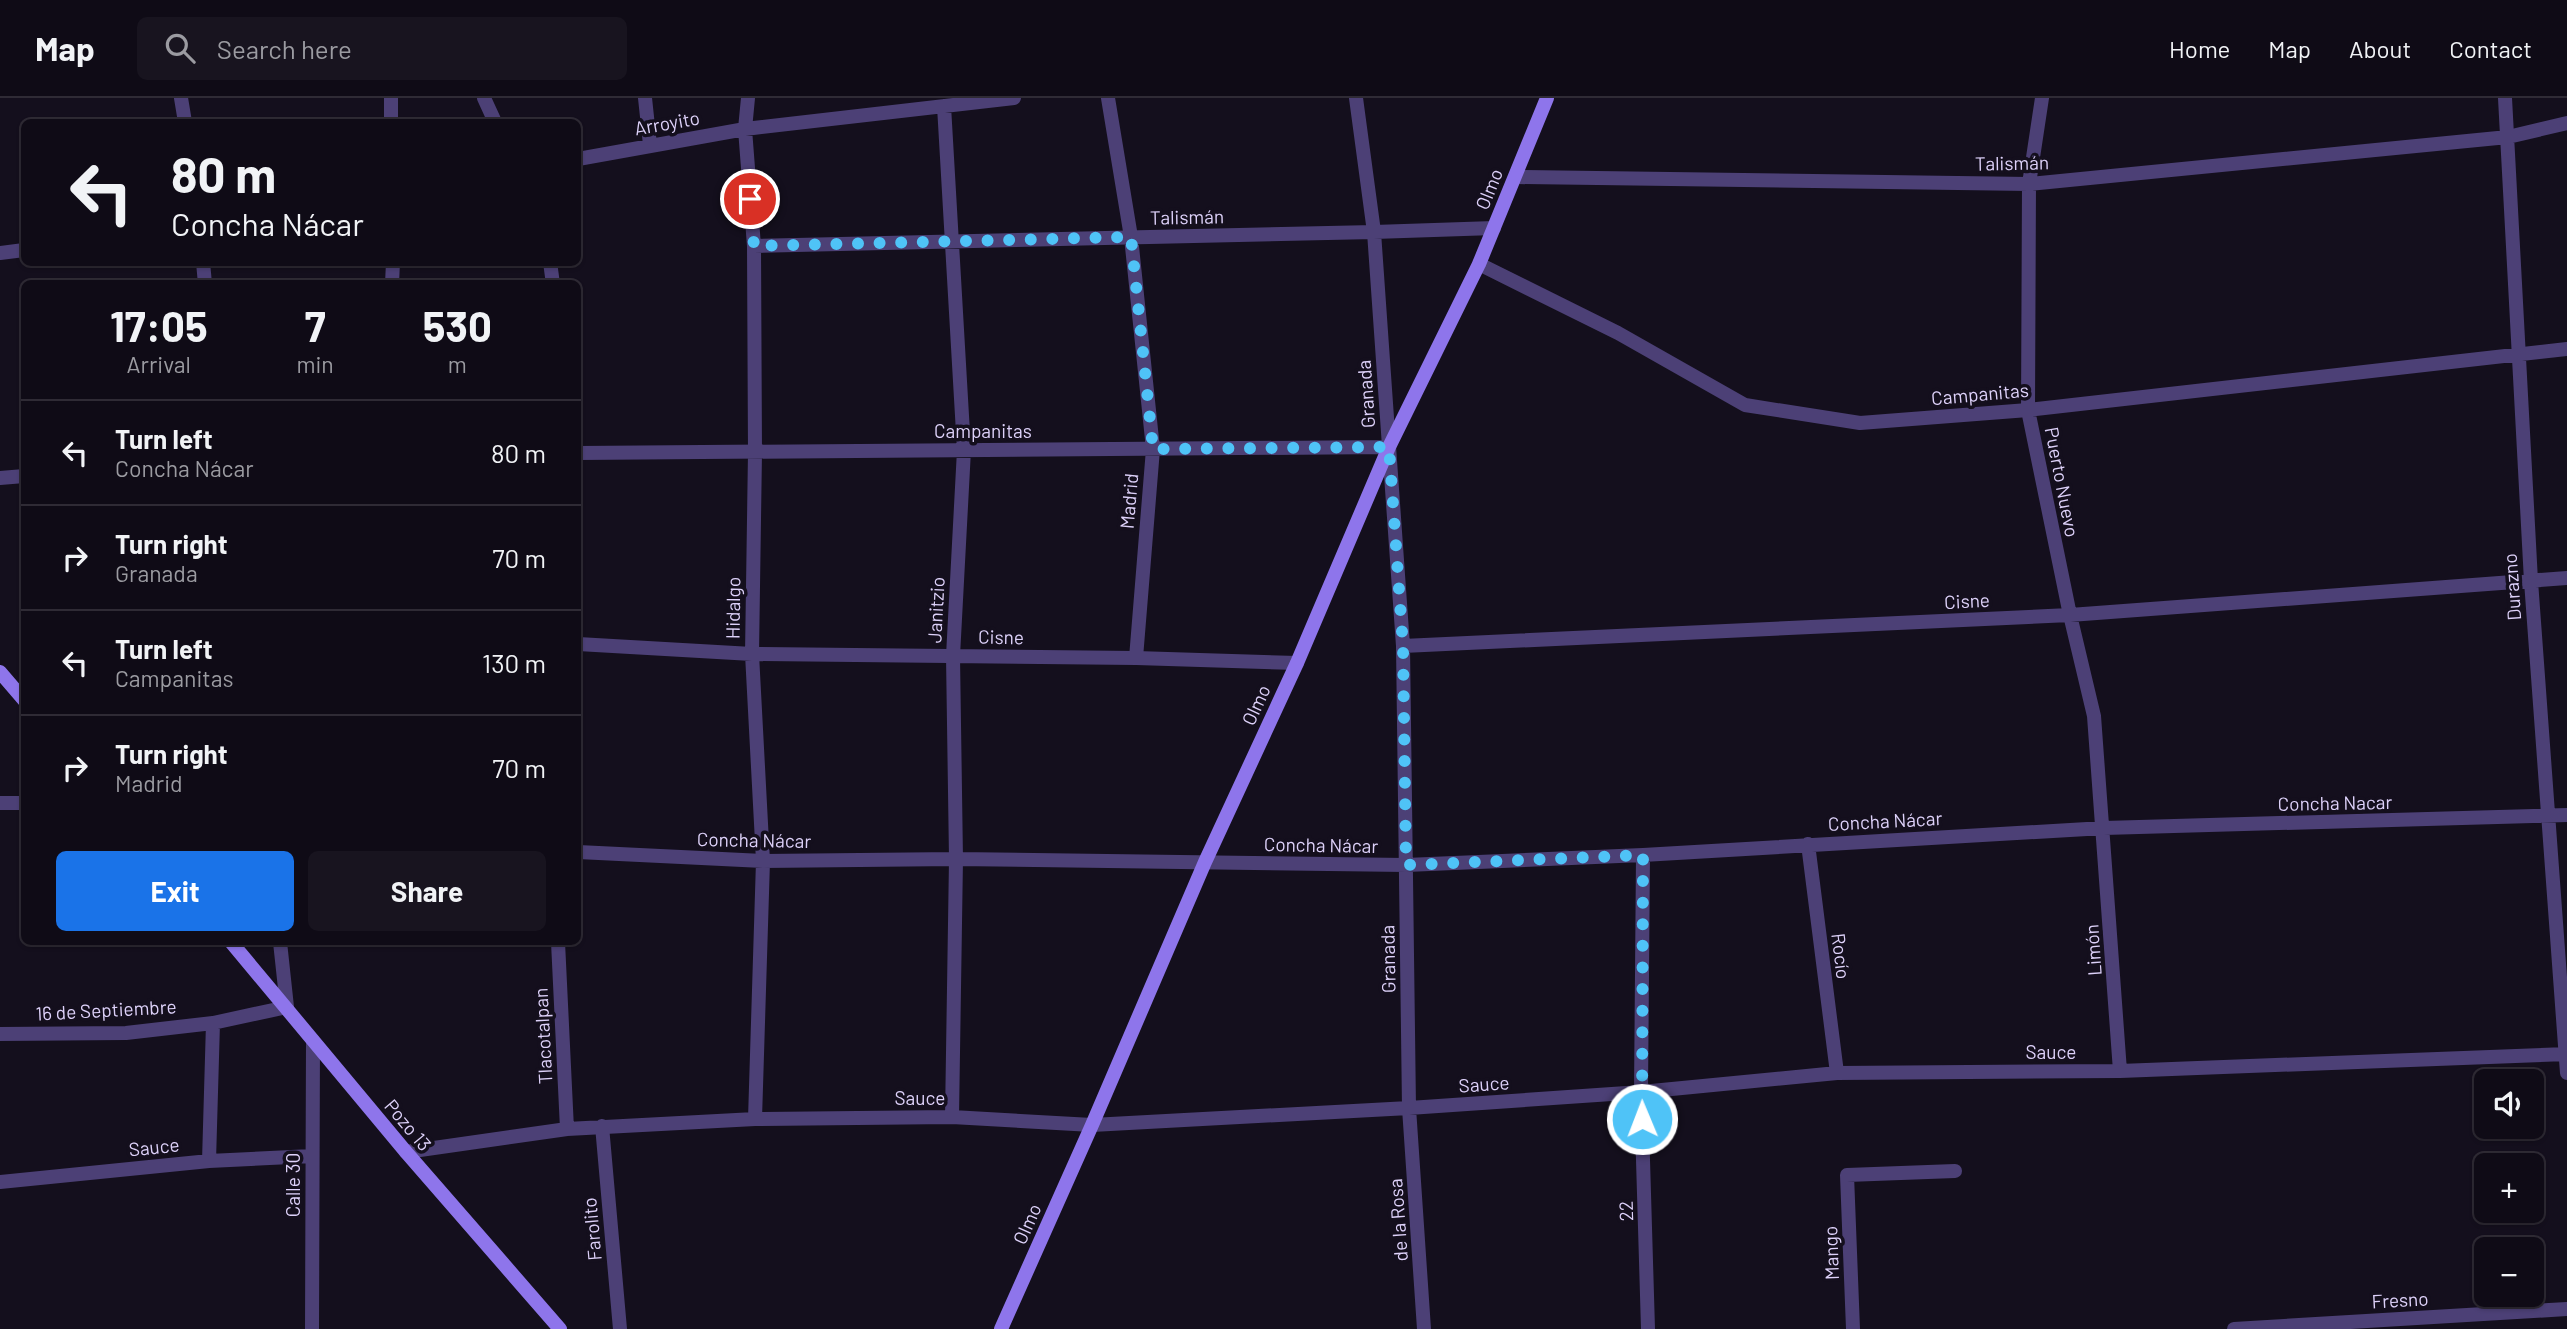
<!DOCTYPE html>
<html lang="en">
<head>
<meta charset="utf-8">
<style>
  body { margin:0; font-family:Barlow,sans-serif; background:#18141f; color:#f1f3f6; height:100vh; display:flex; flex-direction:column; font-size:26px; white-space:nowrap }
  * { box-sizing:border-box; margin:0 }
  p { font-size:23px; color:#9b9ba1 }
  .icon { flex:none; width:38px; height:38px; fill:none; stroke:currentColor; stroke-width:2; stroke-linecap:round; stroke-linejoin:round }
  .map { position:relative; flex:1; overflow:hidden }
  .side { position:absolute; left:21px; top:182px; width:560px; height:665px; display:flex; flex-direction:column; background:#0f0b16; border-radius:10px; box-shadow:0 2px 5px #0004,0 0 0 2px #2f2b35 }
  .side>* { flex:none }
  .banner { position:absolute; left:21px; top:21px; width:560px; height:147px; border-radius:10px; box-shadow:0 2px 5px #0004,0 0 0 2px #2f2b35; background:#0f0b16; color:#f1f3f6; overflow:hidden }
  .controls { position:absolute; left:2474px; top:971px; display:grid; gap:14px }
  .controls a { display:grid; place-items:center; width:70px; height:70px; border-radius:10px; background:#0f0b16; box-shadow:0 2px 5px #0004,0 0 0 2px #2f2b35; font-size:35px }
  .pin { position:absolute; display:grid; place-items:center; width:60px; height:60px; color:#fff; margin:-30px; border:4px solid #fff; border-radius:50%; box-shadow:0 2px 7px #0007 }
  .me { position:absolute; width:77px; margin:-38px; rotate:359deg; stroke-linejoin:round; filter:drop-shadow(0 0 5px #0008) }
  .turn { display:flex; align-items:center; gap:24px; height:147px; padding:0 35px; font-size:32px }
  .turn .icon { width:91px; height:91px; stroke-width:2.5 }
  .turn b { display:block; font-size:49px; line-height:60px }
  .eta { display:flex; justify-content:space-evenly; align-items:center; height:119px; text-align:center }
  .eta b { font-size:42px; font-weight:700; line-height:49px }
  .primary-button { display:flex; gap:14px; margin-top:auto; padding:14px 35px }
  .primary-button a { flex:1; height:80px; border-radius:10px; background:#1a73e8; color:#fff; font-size:28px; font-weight:700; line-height:80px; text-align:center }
  .primary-button a+a { background:#18141f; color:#f1f3f6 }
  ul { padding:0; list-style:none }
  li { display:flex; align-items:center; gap:21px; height:105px; padding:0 35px; border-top:2px solid #2f2b35 }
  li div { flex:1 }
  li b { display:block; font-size:26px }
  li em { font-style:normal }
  header { display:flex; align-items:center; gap:42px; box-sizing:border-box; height:98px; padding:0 35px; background:#0f0b16; border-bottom:2px solid #2f2b35 }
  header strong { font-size:33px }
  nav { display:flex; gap:38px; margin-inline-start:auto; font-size:24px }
  .search { width:490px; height:63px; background:#18141f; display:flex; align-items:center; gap:18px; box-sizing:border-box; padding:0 24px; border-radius:10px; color:#9b9ba1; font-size:26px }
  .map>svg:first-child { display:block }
</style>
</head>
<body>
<header>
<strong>Map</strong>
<div class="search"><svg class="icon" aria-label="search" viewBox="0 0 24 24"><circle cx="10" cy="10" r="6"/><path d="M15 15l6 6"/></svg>Search here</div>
<nav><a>Home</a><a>Map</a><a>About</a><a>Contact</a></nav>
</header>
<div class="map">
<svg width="2567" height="1231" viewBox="0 0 2567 1231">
  <rect width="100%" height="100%" fill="#140f1d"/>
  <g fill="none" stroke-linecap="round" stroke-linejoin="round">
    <path stroke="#4c4076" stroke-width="14" d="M 181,0 L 185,24
      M 391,0 L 391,24
      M 484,0 L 495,24
      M 645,0 L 650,47
      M 748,0 L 745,31 L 754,148 L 755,354 L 752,556 L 763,763 L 755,1021
      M 1108,0 L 1131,139 L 1153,351 L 1136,560
      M 1356,0 L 1374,134 L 1403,548 L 1409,1010 L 1424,1231
      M 2042,0 L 2029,86 L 2028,312 L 2070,517 L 2094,618 L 2120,973
      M 2505,0 L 2531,483 L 2567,975
      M 944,8 L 964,352 L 953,558 L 956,761 L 952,1019
      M 578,61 L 745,31 L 1014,0
      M 1516,79 L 2029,86 L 2508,39 L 2567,25
      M 754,148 L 1374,134 L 1494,130
      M 0,155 L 24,152
      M 203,164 L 205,186
      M 550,164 L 553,186
      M 1479,166 L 1618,235 L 1745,307 L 1860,325 L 2028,312 L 2567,251
      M 392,186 L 393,164
      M 578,355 L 1389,349
      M 0,380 L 24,378
      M 578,546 L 752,556 L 1136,560 L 1297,565
      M 1403,548 L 2070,517 L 2567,480
      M 0,705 L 24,705
      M 1808,746 L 1837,975
      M 578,754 L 763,763 L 956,761 L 1406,767 L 1643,757 L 2104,730 L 2567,717
      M 1643,757 L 1641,994 L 1648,1231
      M 558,844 L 567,1031
      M 0,936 L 126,935 L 213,925 L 287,909 L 280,844
      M 602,1028 L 620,1231
      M 406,1054 L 567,1031 L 755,1021 L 952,1019 L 1092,1027 L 1409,1010 L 1641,994 L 1837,975 L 2120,973 L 2567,956
      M 209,1063 L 213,925
      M 0,1084 L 209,1063 L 312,1058
      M 312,1231 L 313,943
      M 1853,1231 L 1847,1077 L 1955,1073
      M 2234,1231 L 2567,1211"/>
    <path stroke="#8e75eb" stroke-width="14" d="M 0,574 L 24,602
      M 231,844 L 406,1054 L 560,1231
      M 1001,1231 L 1092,1027 L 1205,764 L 1297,565 L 1389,349 L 1479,166 L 1547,0"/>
  </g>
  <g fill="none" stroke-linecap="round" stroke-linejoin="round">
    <path stroke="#4fc3f7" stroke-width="12" stroke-dasharray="0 21.6" d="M 750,101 L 754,148 L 1131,139 L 1153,351 L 1389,349 L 1403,548 L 1406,767 L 1643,757 L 1642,1021"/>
  </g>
  <g text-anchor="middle" stroke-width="7" stroke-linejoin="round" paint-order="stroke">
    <g font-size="19" fill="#ddd1f9" stroke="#140f1d">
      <text transform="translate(667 25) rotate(-10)" y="7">Arroyito</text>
      <text transform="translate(2012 65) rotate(-1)" y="7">Talismán</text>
      <text transform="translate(1489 91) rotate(-68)" y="7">Olmo</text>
      <text transform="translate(1187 119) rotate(-1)" y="7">Talismán</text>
      <text transform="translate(1366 296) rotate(-94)" y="7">Granada</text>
      <text transform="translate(1980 296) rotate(-5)" y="7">Campanitas</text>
      <text x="983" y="340">Campanitas</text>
      <text transform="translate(2062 384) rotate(79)" y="7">Puerto Nuevo</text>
      <text transform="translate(1129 403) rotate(-85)" y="7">Madrid</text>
      <text transform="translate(2512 489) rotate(-94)" y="7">Durazno</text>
      <text transform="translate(1967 503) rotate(-3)" y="7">Cisne</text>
      <text transform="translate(733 510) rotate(-89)" y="7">Hidalgo</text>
      <text transform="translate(936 512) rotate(-87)" y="7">Janitzio</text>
      <text transform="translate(1001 539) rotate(1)" y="7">Cisne</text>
      <text transform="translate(1256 607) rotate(-65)" y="7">Olmo</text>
      <text transform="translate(2335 705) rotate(-1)" y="7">Concha Nacar</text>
      <text transform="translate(1885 723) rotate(-3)" y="7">Concha Nácar</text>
      <text transform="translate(754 742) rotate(1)" y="7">Concha Nácar</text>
      <text transform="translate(1321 747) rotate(1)" y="7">Concha Nácar</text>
      <text transform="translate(2093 852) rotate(-94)" y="7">Limón</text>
      <text transform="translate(1841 858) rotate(83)" y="7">Rocío</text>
      <text transform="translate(1388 861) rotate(-91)" y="7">Granada</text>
      <text transform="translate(106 912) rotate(-3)" y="7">16 de Septiembre</text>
      <text transform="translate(543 938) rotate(-93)" y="7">Tlacotalpan</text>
      <text x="2051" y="961">Sauce</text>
      <text transform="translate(1484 986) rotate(-4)" y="7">Sauce</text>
      <text x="920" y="1007">Sauce</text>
      <text transform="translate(408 1027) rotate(50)" y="7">Pozo 13</text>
      <text transform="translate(154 1049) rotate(-6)" y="7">Sauce</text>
      <text transform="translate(293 1087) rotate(-90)" y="7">Calle 30</text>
      <text transform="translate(1626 1113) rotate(-92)" y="7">22</text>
      <text transform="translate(1398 1122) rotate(-94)" y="7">de la Rosa</text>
      <text transform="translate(1027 1126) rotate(-66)" y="7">Olmo</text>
      <text transform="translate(592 1131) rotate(-95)" y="7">Farolito</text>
      <text transform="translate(1831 1155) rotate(-92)" y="7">Mango</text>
      <text transform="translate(2400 1202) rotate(-3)" y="7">Fresno</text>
    </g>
  </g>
</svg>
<div class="controls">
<a><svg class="icon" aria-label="sound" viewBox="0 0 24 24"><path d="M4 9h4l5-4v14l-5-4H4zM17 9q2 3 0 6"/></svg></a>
<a>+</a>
<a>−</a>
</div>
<div class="pin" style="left:750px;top:101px;background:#d93025"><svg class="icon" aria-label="arrive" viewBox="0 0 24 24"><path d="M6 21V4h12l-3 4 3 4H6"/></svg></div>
<svg class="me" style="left:1642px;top:1021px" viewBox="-20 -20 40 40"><circle r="17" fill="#4fc3f7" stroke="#fff" stroke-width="3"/><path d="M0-11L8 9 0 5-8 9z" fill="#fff"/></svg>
<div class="banner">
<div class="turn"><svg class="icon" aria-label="left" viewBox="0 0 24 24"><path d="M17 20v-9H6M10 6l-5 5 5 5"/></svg><div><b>80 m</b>Concha Nácar</div></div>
</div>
<section class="side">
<div class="eta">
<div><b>17:05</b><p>Arrival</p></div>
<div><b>7</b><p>min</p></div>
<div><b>530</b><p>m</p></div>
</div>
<ul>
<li><svg class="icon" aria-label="left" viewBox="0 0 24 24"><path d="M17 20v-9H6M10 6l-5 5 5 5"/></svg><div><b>Turn left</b><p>Concha Nácar</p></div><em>80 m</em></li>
<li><svg class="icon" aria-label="right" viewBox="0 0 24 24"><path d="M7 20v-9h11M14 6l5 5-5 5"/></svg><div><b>Turn right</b><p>Granada</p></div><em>70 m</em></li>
<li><svg class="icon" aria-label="left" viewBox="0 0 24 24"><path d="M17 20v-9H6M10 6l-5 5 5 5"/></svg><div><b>Turn left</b><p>Campanitas</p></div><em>130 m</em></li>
<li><svg class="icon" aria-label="right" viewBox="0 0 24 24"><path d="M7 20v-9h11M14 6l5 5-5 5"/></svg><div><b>Turn right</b><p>Madrid</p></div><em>70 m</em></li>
</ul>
<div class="primary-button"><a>Exit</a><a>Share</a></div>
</section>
</div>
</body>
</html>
